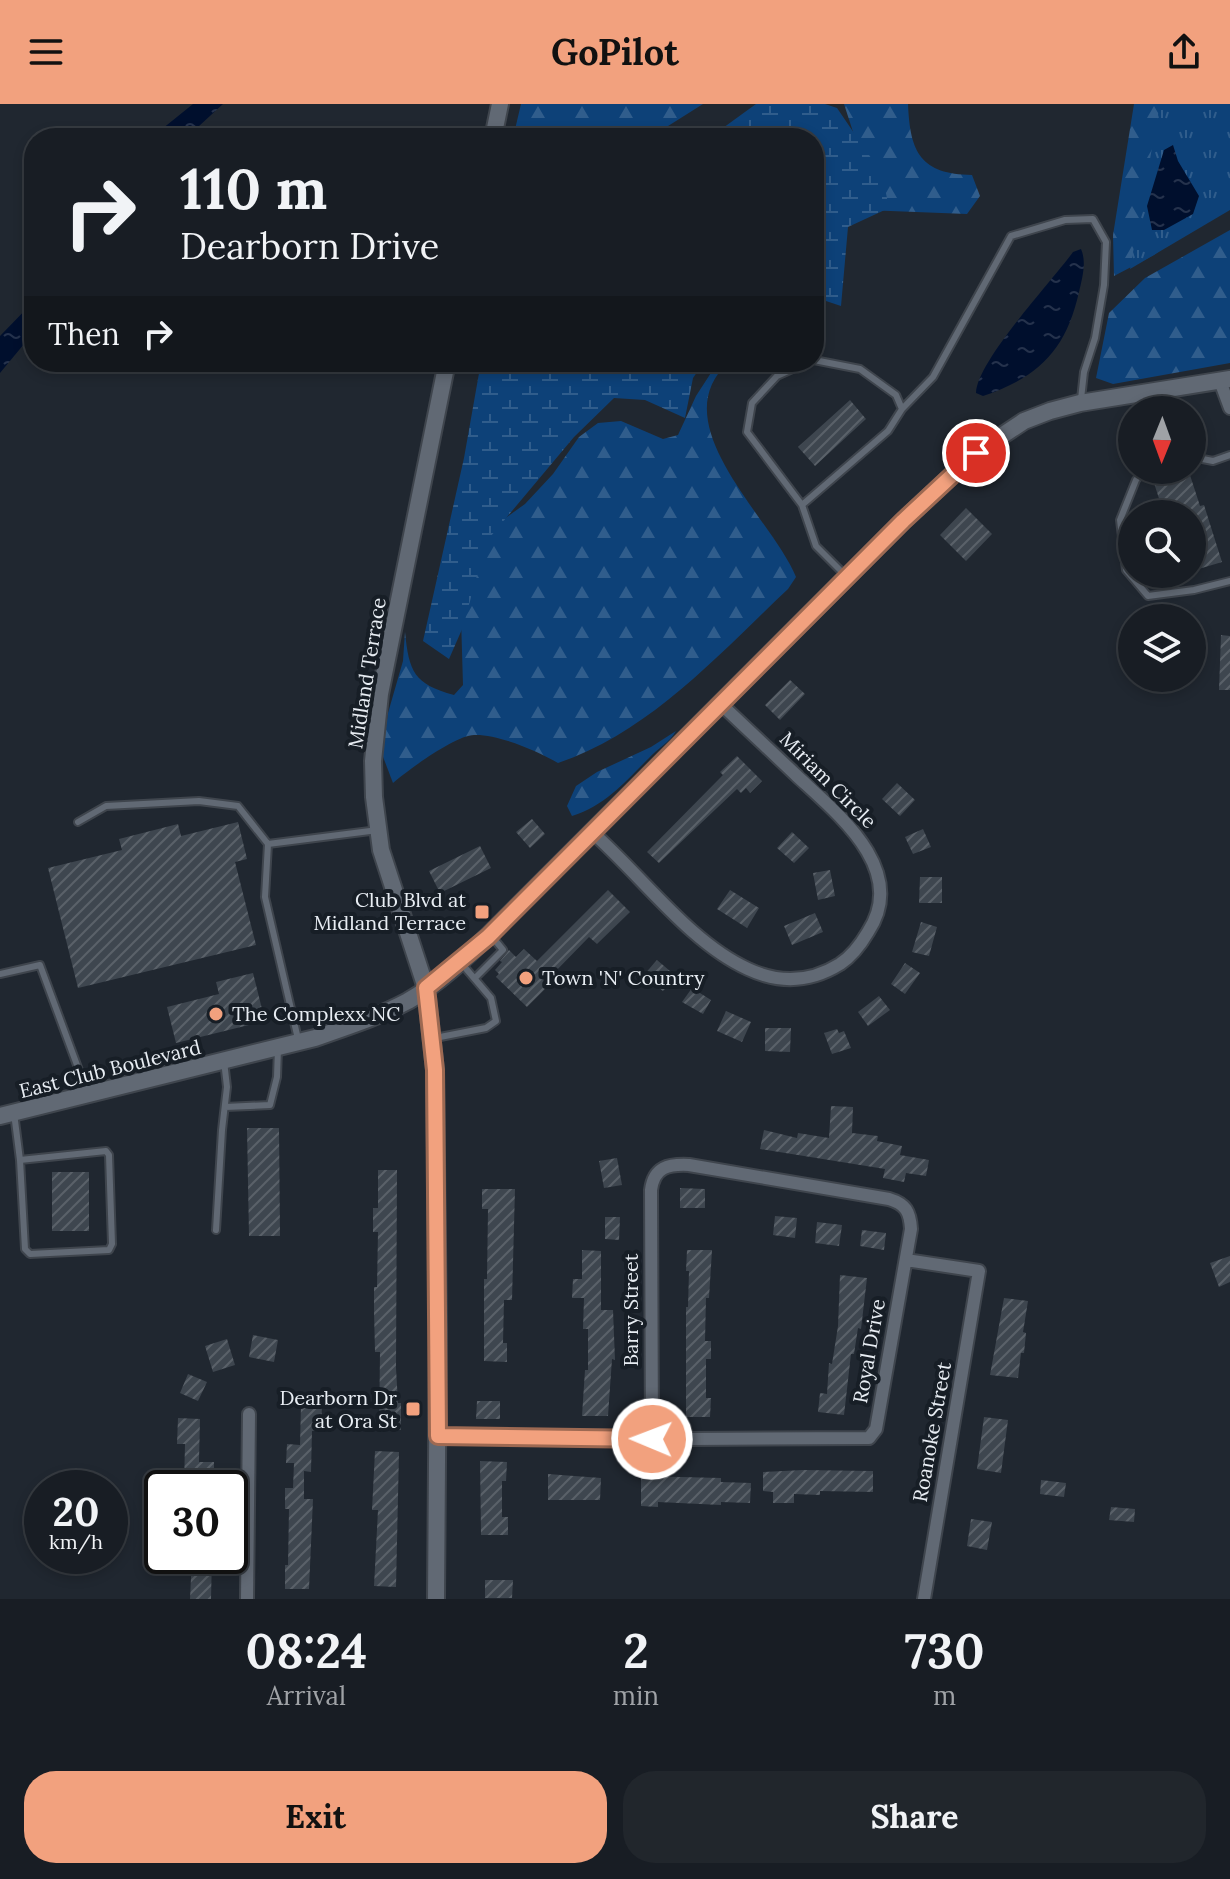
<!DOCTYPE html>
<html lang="en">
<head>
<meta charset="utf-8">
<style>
  body { margin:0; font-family:Lora,serif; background:#21262c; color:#f1f3f6; height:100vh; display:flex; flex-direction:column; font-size:30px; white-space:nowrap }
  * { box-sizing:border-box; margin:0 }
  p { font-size:26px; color:#9fa2a6 }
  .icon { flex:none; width:44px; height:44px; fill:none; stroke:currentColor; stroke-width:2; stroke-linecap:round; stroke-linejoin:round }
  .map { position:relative; height:1495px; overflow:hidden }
  .sheet { display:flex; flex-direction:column; background:#181d24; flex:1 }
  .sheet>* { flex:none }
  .banner { position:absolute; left:24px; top:24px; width:800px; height:244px; border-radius:32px; box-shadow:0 4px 12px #0003,0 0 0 2px #363b41; background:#181d24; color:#f1f3f6; overflow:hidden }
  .needle { width:52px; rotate:181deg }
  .controls { position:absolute; left:1118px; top:292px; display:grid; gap:16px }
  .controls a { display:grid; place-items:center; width:88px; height:88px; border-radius:50%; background:#181d24; box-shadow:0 4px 12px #0003,0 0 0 2px #363b41; font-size:40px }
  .speed { position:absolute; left:24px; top:1366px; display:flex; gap:16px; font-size:40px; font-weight:700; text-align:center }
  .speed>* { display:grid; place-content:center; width:104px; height:104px; border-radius:50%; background:#181d24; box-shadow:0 4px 12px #0003,0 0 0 2px #363b41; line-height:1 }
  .speed small { font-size:20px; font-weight:400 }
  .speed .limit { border:4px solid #111; border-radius:12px; background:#fff; color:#111 }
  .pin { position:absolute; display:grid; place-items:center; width:68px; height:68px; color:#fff; margin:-34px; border:4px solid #fff; border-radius:50%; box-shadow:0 2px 8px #0007 }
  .me { position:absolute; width:88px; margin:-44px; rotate:271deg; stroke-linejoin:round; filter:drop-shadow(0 0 6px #0008) }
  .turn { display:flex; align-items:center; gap:28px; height:168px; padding:0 24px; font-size:36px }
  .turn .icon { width:104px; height:104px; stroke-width:2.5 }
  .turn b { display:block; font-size:56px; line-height:68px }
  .then { display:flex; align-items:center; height:76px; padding:0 24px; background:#0003; gap:16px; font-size:30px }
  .eta { display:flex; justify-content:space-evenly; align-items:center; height:136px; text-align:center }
  .eta b { font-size:48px; font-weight:700; line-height:56px }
  .action { display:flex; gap:16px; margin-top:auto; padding:16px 24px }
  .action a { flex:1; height:92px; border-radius:32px; background:#f2a17e; color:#111; font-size:32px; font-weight:700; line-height:92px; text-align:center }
  .action a+a { background:#21262c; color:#f1f3f6 }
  header { display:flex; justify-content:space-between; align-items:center; height:104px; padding:0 24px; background:#f2a17e; color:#111; font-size:36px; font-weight:700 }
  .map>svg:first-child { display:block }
</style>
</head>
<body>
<header><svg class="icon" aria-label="menu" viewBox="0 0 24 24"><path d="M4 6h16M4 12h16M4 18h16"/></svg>GoPilot<svg class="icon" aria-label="share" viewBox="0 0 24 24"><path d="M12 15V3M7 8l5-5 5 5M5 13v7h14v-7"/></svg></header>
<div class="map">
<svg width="1230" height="1495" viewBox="0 0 1230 1495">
  <defs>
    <pattern id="forest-firs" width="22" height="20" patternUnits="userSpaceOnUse" patternTransform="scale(2)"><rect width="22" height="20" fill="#0d4178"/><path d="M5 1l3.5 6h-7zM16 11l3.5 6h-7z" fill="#305d8c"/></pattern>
    <pattern id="wetland-marsh" width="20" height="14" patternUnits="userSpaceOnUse" patternTransform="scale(2)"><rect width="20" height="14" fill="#0d4178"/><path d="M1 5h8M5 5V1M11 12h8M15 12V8" fill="none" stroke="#305d8c"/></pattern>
    <pattern id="park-tufts" width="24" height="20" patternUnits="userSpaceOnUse" patternTransform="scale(2)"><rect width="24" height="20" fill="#0d4178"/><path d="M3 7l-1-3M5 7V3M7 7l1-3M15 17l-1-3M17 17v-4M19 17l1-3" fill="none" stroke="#305d8c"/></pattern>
    <pattern id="water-ripples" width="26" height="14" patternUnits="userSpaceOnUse" patternTransform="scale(2)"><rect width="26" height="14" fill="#000f2d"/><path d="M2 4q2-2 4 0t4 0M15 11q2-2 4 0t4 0" fill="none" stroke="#25324c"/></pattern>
    <pattern id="building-hatch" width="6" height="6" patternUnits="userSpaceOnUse" patternTransform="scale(2)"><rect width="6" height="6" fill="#3e464f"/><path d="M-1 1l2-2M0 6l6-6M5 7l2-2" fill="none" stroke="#5a6169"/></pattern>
  </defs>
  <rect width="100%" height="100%" fill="#202730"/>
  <path fill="url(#forest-firs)" d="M 521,0 L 703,0 L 649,34 L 513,34 Z
    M 844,0 L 908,0 C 910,49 921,70 972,71 L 980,92 L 967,110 L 865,106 L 855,34 Z
    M 1134,0 L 1230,0 L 1230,95 L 1154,151 L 1114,172 L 1113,131 Z
    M 1230,126 L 1230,259 L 1113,280 L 1096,274 L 1109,209 L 1145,174 Z
    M 718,258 L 729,258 C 660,319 772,414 796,473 L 788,485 C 719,550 650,628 558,659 C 538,647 498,630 474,631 C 456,631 408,666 393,679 L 382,650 L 388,609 L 403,557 L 405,528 C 409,568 414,580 454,591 L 463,581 L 461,513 L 483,430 L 525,400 L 553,370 L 579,333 L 598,319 L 621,317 L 663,335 L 678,331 L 696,292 Z
    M 676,627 C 669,639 658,644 649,654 C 624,679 606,701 572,712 L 567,702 L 576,682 L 597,668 L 651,643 Z"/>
  <path fill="url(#wetland-marsh)" d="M 756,0 L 825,0 L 837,4 L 882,70 L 889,104 L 848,123 L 841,202 L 814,193 L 814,34 L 685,34 L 716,29 Z
    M 481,258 L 704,258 L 693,274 L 685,314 L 645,296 L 614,294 L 574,333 L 486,438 L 463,523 L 449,555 L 423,537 L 464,354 Z"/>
  <path fill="url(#park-tufts)" d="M 1160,0 L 1230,0 L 1230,106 L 1130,165 Z"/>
  <path fill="url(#water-ripples)" d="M 193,0 L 223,0 L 186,34 L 155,34 L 162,25 Z
    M 1173,41 L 1178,57 L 1199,92 L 1193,110 L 1164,126 L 1152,126 L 1147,102 L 1164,46 Z
    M 1081,145 C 1087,158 1082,175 1079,188 C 1066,246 1039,273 983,292 L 976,289 C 977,257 1052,177 1073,148 Z
    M 34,197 L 34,228 L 0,269 L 0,232 Z"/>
  <path fill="url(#building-hatch)" d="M 850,296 L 866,315 L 815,362 L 798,343 Z
    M 1189,368 L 1200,402 L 1204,401 L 1222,458 L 1192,467 L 1192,410 L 1164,410 L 1154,379 Z
    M 966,404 L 992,430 L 966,457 L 940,431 Z
    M 1221,531 L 1230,532 L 1230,586 L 1219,586 Z
    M 790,576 L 805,590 L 780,616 L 765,601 Z
    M 737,652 L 762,677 L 750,689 L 746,684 L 741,689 L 737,685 L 659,759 L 647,748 L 723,671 L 720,668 Z
    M 897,679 L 915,696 L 900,712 L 882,695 Z
    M 532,715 L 545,730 L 530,744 L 516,728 Z
    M 238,718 L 247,755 L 235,758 L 256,841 L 78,884 L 48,764 L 122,746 L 119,735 L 178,720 L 181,732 Z
    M 923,725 L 931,743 L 913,750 L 905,733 Z
    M 792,728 L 809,744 L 794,759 L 777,744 Z
    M 480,742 L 491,764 L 440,789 L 429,767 Z
    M 830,766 L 835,792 L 818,796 L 813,769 Z
    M 920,773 L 942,773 L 942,799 L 919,799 Z
    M 608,786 L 630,808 L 597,840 L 589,833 L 551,872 L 555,875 L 527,903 L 496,873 L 499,870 L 495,866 L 502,858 L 500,857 L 509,846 L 516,853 L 524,845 L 537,857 Z
    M 730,786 L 759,804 L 747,824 L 717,805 Z
    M 815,809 L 823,828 L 792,841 L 784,822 Z
    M 921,818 L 937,823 L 929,852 L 912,848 Z
    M 657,856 L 677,873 L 663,887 L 643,872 Z
    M 905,859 L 920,869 L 905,890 L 891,880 Z
    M 253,869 L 265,917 L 176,939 L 167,903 L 219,890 L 216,878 Z
    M 692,884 L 711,896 L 703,910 L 682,898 Z
    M 879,892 L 890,906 L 868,922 L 858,908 Z
    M 726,907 L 751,918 L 742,938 L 717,927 Z
    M 765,924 L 791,924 L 790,948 L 765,947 Z
    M 837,925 L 839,929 L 844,927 L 851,944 L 832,950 L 824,929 Z
    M 831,1002 L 853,1003 L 852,1029 L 878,1032 L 877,1037 L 902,1042 L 900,1051 L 929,1056 L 926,1072 L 906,1069 L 904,1078 L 883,1074 L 885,1065 L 760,1045 L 764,1026 L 797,1034 L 798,1029 L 829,1034 Z
    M 247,1024 L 279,1024 L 280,1132 L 249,1132 Z
    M 617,1054 L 622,1081 L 604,1084 L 599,1057 Z
    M 378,1066 L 397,1066 L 396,1264 L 398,1299 L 401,1299 L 401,1326 L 379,1326 L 380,1248 L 375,1248 L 374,1207 L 374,1183 L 377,1183 L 378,1128 L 373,1128 L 373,1104 L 378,1104 Z
    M 52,1068 L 89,1068 L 89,1127 L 52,1127 Z
    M 680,1084 L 705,1085 L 705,1104 L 680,1104 Z
    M 482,1085 L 515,1085 L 512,1196 L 504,1196 L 503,1239 L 507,1239 L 507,1258 L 484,1257 L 484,1175 L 487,1175 L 488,1105 L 482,1105 Z
    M 775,1112 L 797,1114 L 795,1134 L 773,1131 Z
    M 605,1113 L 620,1113 L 619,1136 L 605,1135 Z
    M 817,1118 L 842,1121 L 839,1142 L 815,1139 Z
    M 862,1126 L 886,1129 L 884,1146 L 860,1142 Z
    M 582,1146 L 601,1147 L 601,1206 L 613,1206 L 615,1256 L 612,1255 L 608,1312 L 582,1312 L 585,1266 L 588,1266 L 588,1225 L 583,1225 L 584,1194 L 572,1194 L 573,1175 L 582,1175 Z
    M 687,1146 L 712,1146 L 709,1194 L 706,1194 L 705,1237 L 711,1237 L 711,1255 L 706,1255 L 706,1294 L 711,1294 L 710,1313 L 686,1313 L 686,1203 L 688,1203 L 689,1167 L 686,1167 Z
    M 1230,1152 L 1230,1178 L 1219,1183 L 1210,1159 Z
    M 840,1171 L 867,1174 L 861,1225 L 858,1224 L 854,1250 L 851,1250 L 844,1311 L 818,1308 L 820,1289 L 827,1290 L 829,1259 L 832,1260 L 838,1222 Z
    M 1004,1194 L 1028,1197 L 1023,1228 L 1026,1229 L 1024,1249 L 1021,1249 L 1018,1274 L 990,1271 Z
    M 253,1231 L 278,1236 L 274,1258 L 249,1253 Z
    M 227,1235 L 235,1261 L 213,1268 L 205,1242 Z
    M 188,1270 L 207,1278 L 198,1297 L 180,1289 Z
    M 477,1297 L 500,1297 L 500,1315 L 476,1315 Z
    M 301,1300 L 322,1300 L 321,1327 L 312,1327 L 311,1368 L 304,1367 L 304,1395 L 313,1395 L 309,1485 L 285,1485 L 285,1461 L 288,1461 L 289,1405 L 285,1405 L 285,1384 L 293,1384 L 294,1359 L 286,1359 L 287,1340 L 300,1341 Z
    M 984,1313 L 1008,1316 L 1001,1369 L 977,1365 Z
    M 178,1314 L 200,1315 L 199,1358 L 214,1358 L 214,1382 L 184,1381 L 185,1340 L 177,1340 Z
    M 375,1347 L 399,1348 L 396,1483 L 374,1482 L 378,1406 L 372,1406 Z
    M 480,1357 L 507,1358 L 506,1377 L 502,1377 L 502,1413 L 508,1413 L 508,1431 L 481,1431 Z
    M 803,1366 L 873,1367 L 873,1388 L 820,1387 L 820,1391 L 794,1390 L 794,1399 L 773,1399 L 773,1388 L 763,1387 L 763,1368 Z
    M 548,1370 L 601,1374 L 600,1396 L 548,1396 Z
    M 641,1372 L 721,1374 L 721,1378 L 751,1379 L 750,1399 L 721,1398 L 721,1401 L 658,1398 L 658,1403 L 641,1402 Z
    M 1041,1376 L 1066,1379 L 1064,1393 L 1040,1390 Z
    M 1111,1403 L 1135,1405 L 1134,1418 L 1109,1416 Z
    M 971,1415 L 992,1418 L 987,1446 L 967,1442 Z
    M 192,1452 L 212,1452 L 211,1495 L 190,1495 Z
    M 485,1476 L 513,1476 L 512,1494 L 485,1494 Z"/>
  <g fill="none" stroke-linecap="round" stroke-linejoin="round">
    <defs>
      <path id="service" d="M 808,258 L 777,272 L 752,299 L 747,328 L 802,401 L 816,442 L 845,471
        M 902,305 L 933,273 L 1011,132 L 1065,116 L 1093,115 L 1106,138 L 1104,181 L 1095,234 L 1084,268 L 1081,295
        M 1192,353 L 1213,357 L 1230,351
        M 1144,366 L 1136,376 L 1120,416 L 1126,466 L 1148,492 L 1194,486 L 1230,477
        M 802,401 L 888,327 L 902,305 L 896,291 L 860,265 L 814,256
        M 78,718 L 106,702 L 199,697 L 238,702 L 268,740 L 378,726
        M 268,740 L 265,793 L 298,935
        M 0,870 L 40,861 L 87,988
        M 475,874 L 503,846 L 490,830
        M 435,934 L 486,924 L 496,917 L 491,894 L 462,860
        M 225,1003 L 270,1001 L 277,973 L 278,944
        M 14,1009 L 20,1056 L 25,1145 L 30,1150 L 109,1146 L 112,1140 L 109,1051 L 106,1047 L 20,1056
        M 216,1126 L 222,1026 L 227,983 L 224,957"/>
      <path id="minor" d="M 1220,277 L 1230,304
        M 593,729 C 641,771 690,839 748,865 C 780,880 811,878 840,860 C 852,852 861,840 868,828 C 909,766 838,710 797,672 C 772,648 747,625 722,601
        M 906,1156 L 979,1167 L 924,1495
        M 438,1332 L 690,1335 L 869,1334 L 876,1325 L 911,1125 C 910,1108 906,1100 889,1095 L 689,1061 C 668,1060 654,1063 651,1086 L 652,1335
        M 247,1495 L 249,1310"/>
      <path id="tertiary" d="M 493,34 L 500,0
        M 0,1012 L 315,934 C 346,923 378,913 408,897 C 438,880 465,854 490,830 L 903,417 L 976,349 L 1024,317 L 1050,307 L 1080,299 L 1230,275
        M 436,1495 L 438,1225 L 435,966 L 426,884 L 381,746 L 374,693 L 373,657 L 380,590 L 447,258"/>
    </defs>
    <use href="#service" stroke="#3f454d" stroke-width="10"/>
    <use href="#minor" stroke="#3f454d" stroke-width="16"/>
    <use href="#tertiary" stroke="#3f454d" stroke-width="20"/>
    <use href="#service" stroke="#616974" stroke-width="6"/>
    <use href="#minor" stroke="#616974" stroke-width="12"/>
    <use href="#tertiary" stroke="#616974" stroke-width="16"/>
  </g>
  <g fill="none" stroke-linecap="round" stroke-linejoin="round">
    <defs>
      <path id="route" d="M 652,1335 L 438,1332 L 435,966 L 426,884 L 488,833 L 903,417 L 976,349"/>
    </defs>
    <use href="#route" stroke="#9d6952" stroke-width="20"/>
    <use href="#route" stroke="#f2a17e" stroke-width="14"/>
  </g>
  <g fill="#f2a17e" stroke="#171e26" stroke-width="3">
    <rect x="474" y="800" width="16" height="16" rx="4"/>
    <circle cx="526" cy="874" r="8"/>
    <circle cx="216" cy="910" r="8"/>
    <rect x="405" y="1297" width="16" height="16" rx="4"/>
  </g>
  <g text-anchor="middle" stroke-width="8" stroke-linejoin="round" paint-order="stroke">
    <g font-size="20" fill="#e8edf3" stroke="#171e26">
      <text transform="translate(367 569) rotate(-81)" y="7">Midland Terrace</text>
      <text transform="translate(828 676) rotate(45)" y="7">Miriam Circle</text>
      <text transform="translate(110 965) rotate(-14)" y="7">East Club Boulevard</text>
      <text transform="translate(631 1206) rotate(-90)" y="7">Barry Street</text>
      <text transform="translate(869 1247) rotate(-80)" y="7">Royal Drive</text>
      <text transform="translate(932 1328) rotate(-80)" y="7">Roanoke Street</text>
    </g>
    <g font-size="20" fill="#e8edf3" stroke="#171e26" text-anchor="end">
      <text x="466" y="803">Club Blvd at<tspan x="466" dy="23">Midland Terrace</tspan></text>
      <text x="542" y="881" text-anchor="start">Town 'N' Country</text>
      <text x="232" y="917" text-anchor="start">The Complexx NC</text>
      <text x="397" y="1301">Dearborn Dr<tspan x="397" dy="23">at Ora St</tspan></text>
    </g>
  </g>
</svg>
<div class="controls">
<a><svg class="needle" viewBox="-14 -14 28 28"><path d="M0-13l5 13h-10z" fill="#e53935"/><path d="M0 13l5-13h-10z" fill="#9fa2a6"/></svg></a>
<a><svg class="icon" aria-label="search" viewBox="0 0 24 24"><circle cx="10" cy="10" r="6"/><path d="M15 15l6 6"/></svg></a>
<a><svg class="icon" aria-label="layers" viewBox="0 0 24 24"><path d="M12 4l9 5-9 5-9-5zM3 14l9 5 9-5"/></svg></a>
</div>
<div class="speed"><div>20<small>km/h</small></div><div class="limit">30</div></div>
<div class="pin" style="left:976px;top:349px;background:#d93025"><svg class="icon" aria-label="arrive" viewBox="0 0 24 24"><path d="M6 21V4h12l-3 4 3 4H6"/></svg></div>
<svg class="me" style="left:652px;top:1335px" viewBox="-20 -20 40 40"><circle r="17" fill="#f2a17e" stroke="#fff" stroke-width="3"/><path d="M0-11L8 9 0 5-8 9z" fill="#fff"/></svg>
<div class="banner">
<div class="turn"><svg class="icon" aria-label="right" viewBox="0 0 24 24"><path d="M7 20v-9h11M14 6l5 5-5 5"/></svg><div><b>110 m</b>Dearborn Drive</div></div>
<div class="then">Then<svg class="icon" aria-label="right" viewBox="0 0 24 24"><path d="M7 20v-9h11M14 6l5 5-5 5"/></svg></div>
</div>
</div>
<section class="sheet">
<div class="eta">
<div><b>08:24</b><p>Arrival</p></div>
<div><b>2</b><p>min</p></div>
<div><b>730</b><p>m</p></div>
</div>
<div class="action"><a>Exit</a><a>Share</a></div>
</section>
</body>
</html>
